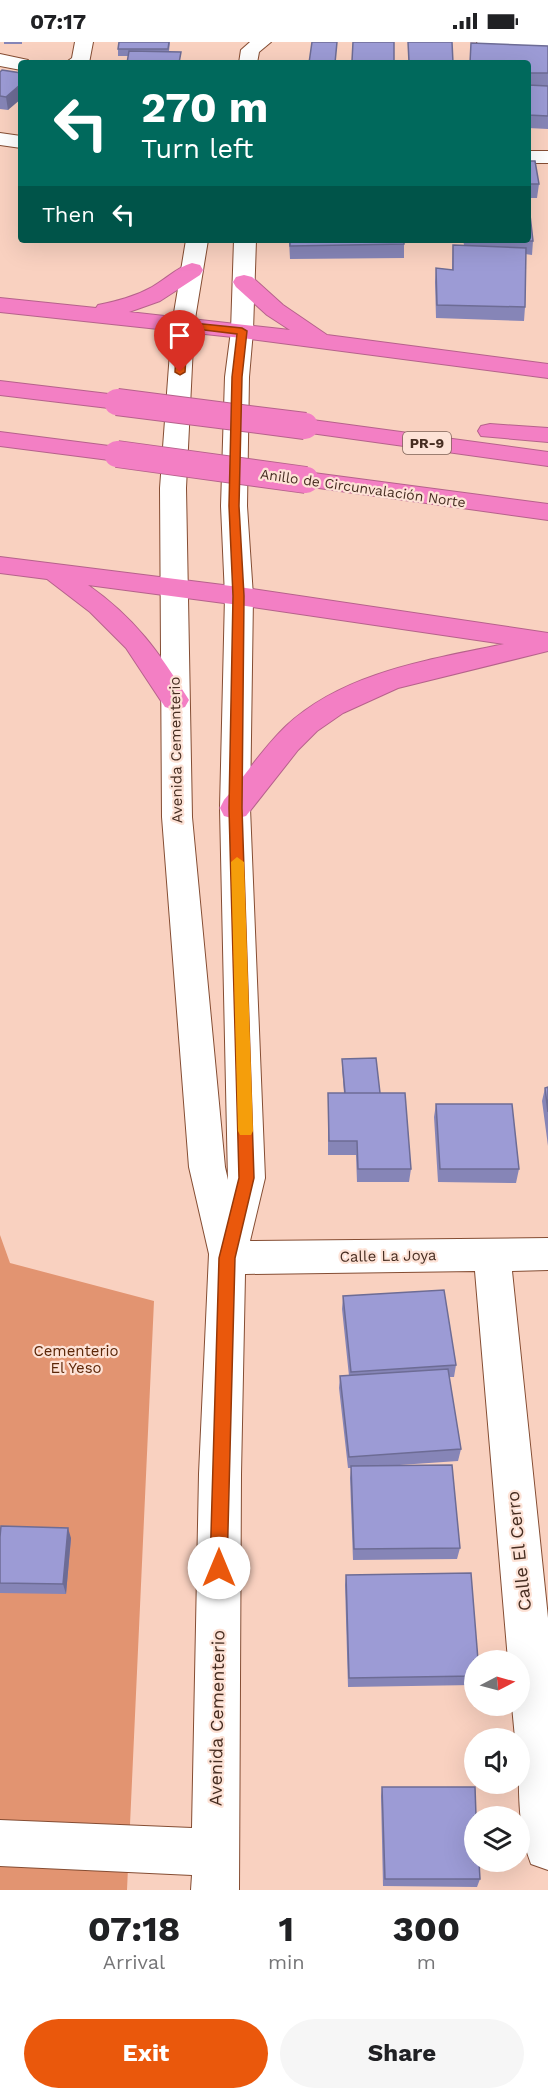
<!DOCTYPE html>
<html lang="en">
<head>
<meta charset="utf-8">
<style>
  body { margin:0; font-family:"Work Sans",sans-serif; background:#f6f6f6; color:#202124; height:100vh; display:flex; flex-direction:column; font-size:22px; white-space:nowrap }
  * { box-sizing:border-box; margin:0 }
  p { font-size:20px; color:#757577 }
  .icon { flex:none; width:33px; height:33px; fill:none; stroke:currentColor; stroke-width:2; stroke-linecap:round; stroke-linejoin:round }
  .map { position:relative; height:1848px; overflow:hidden }
  .panel { display:flex; flex-direction:column; background:#fff; flex:1 }
  .panel>* { flex:none }
  .hud { position:absolute; left:18px; top:18px; width:513px; height:183px; border-radius:6px; box-shadow:0 6px 24px #0002; background:#00695c; color:#fff; overflow:hidden }
  .needle { width:39px; rotate:84deg }
  .controls { position:absolute; left:464px; top:1608px; display:grid; gap:12px }
  .controls a { display:grid; place-items:center; width:66px; height:66px; border-radius:50%; background:#fff; box-shadow:0 6px 24px #0002; font-size:30px }
  .pin { position:absolute; display:grid; place-items:center; width:51px; height:51px; color:#fff; margin:-62px -26px; border-radius:50% 50% 50% 0; rotate:-45deg; box-shadow:0 0 6px #0007 }
  .pin .icon { rotate:45deg }
  .me { position:absolute; width:66px; margin:-33px; rotate:0deg; stroke-linejoin:round; filter:drop-shadow(0 0 4px #0008) }
  .turn { display:flex; align-items:center; gap:21px; height:126px; padding:0 24px; font-size:27px }
  .turn .icon { width:78px; height:78px; stroke-width:2.5 }
  .turn b { display:block; font-size:42px; line-height:51px }
  .then { display:flex; align-items:center; height:57px; padding:0 24px; background:#0003; gap:12px; font-size:22px }
  .eta { display:flex; justify-content:space-evenly; align-items:center; height:102px; text-align:center }
  .eta b { font-size:36px; font-weight:700; line-height:42px }
  .cta { display:flex; gap:12px; margin-top:auto; padding:12px 24px }
  .cta a { flex:1; height:69px; border-radius:36px; background:#ea580c; color:#fff; font-size:24px; font-weight:700; line-height:69px; text-align:center }
  .cta a+a { background:#f6f6f6; color:#202124 }
  .status { display:flex; justify-content:space-between; align-items:center; height:42px; padding:0 30px; background:#fff; direction:ltr }
  .status svg { height:16px; fill:currentColor }
  .map>svg:first-child { display:block }
</style>
</head>
<body>
<div class="status"><b>07:17</b><svg viewBox="0 0 49 12"><path d="M0 12V9h3v3zM5 12V6h3v6zM10 12V3h3v9zM15 12V0h3v12zM26 1h20v11H26zM47 4h2v5h-2z"/></svg></div>
<div class="map">
<svg width="548" height="1848" viewBox="0 0 548 1848">
  <rect width="100%" height="100%" fill="#f9d1c0"/>
  <path fill="#e29471" d="M 0,1193 L 10,1221 L 154,1259 L 127,1848 L 0,1848 Z"/>
  <g fill="none" stroke-linecap="round" stroke-linejoin="round">
    <defs>
      <path id="minor" d="M 75,0 L 93,0 L 89,21 L 65,21 L 72,16 Z
        M 250,0 L 271,0 L 259,10 L 257,21 L 239,21 L 241,8 Z
        M 477,0 L 548,0 L 548,6 L 486,6 L 479,4 Z
        M 0,12 L 28,18 L 30,21 L 21,21 L 21,28 L 0,24 Z
        M 0,91 L 21,94 L 21,106 L 0,103 Z
        M 528,109 L 548,109 L 548,121 L 528,121 Z
        M 186,198 L 208,198 L 194,283 L 186,446 L 192,775 L 225,1125 L 228,1138 L 220,766 L 225,554 L 221,464 L 225,335 L 231,289 L 234,198 L 256,198 L 253,289 L 249,335 L 247,464 L 253,554 L 250,766 L 265,1136 L 250,1199 L 548,1196 L 548,1228 L 512,1229 L 548,1576 L 548,1828 L 531,1822 C 516,1784 519,1737 519,1696 L 515,1696 L 512,1664 L 519,1664 L 519,1618 L 508,1618 L 475,1229 L 245,1232 L 241,1432 L 239,1848 L 191,1848 L 192,1833 L 0,1824 L 0,1778 L 192,1786 L 199,1432 L 209,1212 L 189,1125 L 162,775 L 160,446 L 172,283 Z"/>
      <path id="highway" d="M 192,221 L 200,223 L 203,228 L 200,233 L 160,259 L 129,270 L 290,288 L 267,273 L 236,245 L 233,240 L 236,235 L 244,233 L 252,235 L 283,263 L 327,293 L 548,322 L 548,336 L 242,296 L 0,270 L 0,256 L 96,266 L 98,263 C 117,259 134,255 152,245 C 165,238 177,225 192,221 Z
        M 0,339 L 117,353 L 126,355 L 129,360 L 126,365 L 117,367 L 0,353 Z
        M 305,377 L 548,410 L 548,424 L 296,389 L 293,384 L 296,379 Z
        M 490,382 L 548,386 L 548,400 L 481,394 L 478,389 L 481,384 Z
        M 0,390 L 117,405 L 126,407 L 129,412 L 126,417 L 117,419 L 0,404 Z
        M 306,430 L 548,462 L 548,478 L 297,443 L 293,438 L 297,433 Z
        M 0,515 L 239,545 L 548,591 L 548,609 L 398,646 L 343,671 L 317,689 L 298,708 L 246,774 L 235,777 L 224,774 L 220,766 L 224,758 C 245,734 263,706 286,684 C 344,630 429,618 504,602 L 239,563 L 88,543 C 135,576 159,610 189,658 L 185,665 L 175,668 L 165,665 L 126,606 L 90,570 L 47,537 L 0,531 Z"/>
    </defs>
    <use href="#minor" stroke="#854d33" stroke-width="2"/>
    <use href="#highway" stroke="#b6628b" stroke-width="2"/>
    <use href="#minor" fill="#fff" fill-rule="evenodd"/>
    <use href="#highway" fill="#f37fc4" fill-rule="evenodd"/>
    <defs>
      <path id="highway-bridge" d="M 117,360 L 305,384
        M 117,412 L 306,438"/>
    </defs>
    <use href="#highway-bridge" stroke="#b6628b" stroke-width="28" stroke-linecap="butt"/>
    <use href="#highway-bridge" stroke="#f37fc4" stroke-width="26"/>
  </g>
  <path fill="#8685b7" d="M 4,0 L 22,0 L 22,2 L 4,2 Z
    M 170,0 L 169,9 L 128,14 L 118,14 L 118,7 Z
    M 353,0 L 394,0 L 394,21 L 352,21 Z
    M 471,1 L 548,4 L 548,87 L 528,86 L 528,21 L 470,21 Z
    M 0,30 L 21,31 L 8,68 L 0,67 Z
    M 528,119 L 539,142 L 537,156 L 528,156 L 533,199 L 532,213 L 525,212 L 525,265 L 524,279 L 436,276 L 435,240 L 436,226 L 452,228 L 453,203 L 464,203 L 463,198 L 528,198 Z
    M 289,198 L 404,198 L 404,216 L 290,217 Z
    M 342,1017 L 380,1051 L 411,1127 L 409,1140 L 357,1140 L 356,1113 L 328,1113 L 328,1051 L 344,1051 L 342,1025 Z
    M 548,1045 L 548,1104 L 542,1059 L 545,1046 Z
    M 436,1062 L 519,1127 L 516,1141 L 438,1140 L 434,1075 Z
    M 343,1254 L 456,1323 L 454,1335 L 449,1335 L 461,1407 L 458,1419 L 385,1424 L 460,1506 L 457,1517 L 353,1518 L 350,1436 L 351,1426 L 348,1426 L 339,1346 L 340,1334 L 349,1334 L 342,1267 Z
    M 0,1495 L 71,1496 L 66,1552 L 0,1551 Z
    M 346,1533 L 474,1618 L 474,1643 L 348,1645 L 345,1543 Z
    M 382,1745 L 480,1837 L 477,1845 L 383,1844 L 381,1754 Z"/>
  <path fill="#6d6c95" d="M 21,42 L 21,57 L 8,68 L 6,55 Z
    M 68,1486 L 71,1496 L 66,1552 L 63,1542 Z"/>
  <path fill="#9c9bd5" stroke="#6d6c95" stroke-width="1.5" d="M 119,0 L 169,0 L 168,7 L 118,7 Z
    M 312,0 L 337,0 L 335,21 L 309,21 Z
    M 353,0 L 394,0 L 394,20 L 352,19 Z
    M 408,0 L 452,0 L 453,21 L 409,20 Z
    M 471,1 L 548,4 L 548,31 L 528,31 L 528,21 L 470,21 Z
    M 129,9 L 181,10 L 179,21 L 127,21 Z
    M 2,28 L 21,31 L 21,42 L 6,55 L 0,54 L 0,30 Z
    M 528,43 L 548,44 L 548,74 L 528,73 Z
    M 528,119 L 535,119 L 539,142 L 528,142 Z
    M 528,154 L 530,168 L 528,168 Z
    M 528,173 L 530,173 L 533,199 L 481,198 L 528,198 Z
    M 290,198 L 404,198 L 404,202 L 290,204 Z
    M 453,203 L 526,206 L 525,265 L 437,263 L 436,226 L 453,228 Z
    M 376,1016 L 380,1051 L 345,1051 L 342,1017 Z
    M 548,1045 L 548,1070 L 545,1046 Z
    M 328,1051 L 405,1051 L 411,1127 L 358,1127 L 357,1099 L 329,1099 Z
    M 436,1062 L 512,1062 L 519,1127 L 440,1127 Z
    M 444,1248 L 456,1323 L 351,1330 L 343,1254 Z
    M 448,1327 L 461,1407 L 349,1415 L 340,1334 Z
    M 452,1423 L 460,1506 L 354,1507 L 351,1424 Z
    M 1,1484 L 68,1486 L 63,1542 L 0,1541 L 0,1495 Z
    M 471,1531 L 478,1618 L 474,1618 L 474,1634 L 349,1636 L 346,1533 Z
    M 382,1745 L 475,1745 L 476,1774 L 474,1774 L 474,1820 L 479,1820 L 480,1837 L 385,1837 Z"/>
  <path fill="#ea580c" stroke="#983908" stroke-width="1.5" d="M 183,280 L 242,286 L 247,289 L 242,335 L 239,464 L 244,554 L 242,766 L 254,1136 L 235,1216 L 227,1526 L 225,1533 L 219,1535 L 212,1533 L 210,1526 L 219,1216 L 239,1136 L 229,766 L 233,554 L 229,464 L 232,335 L 237,292 L 188,286 L 185,330 L 180,333 L 175,330 L 178,283 Z"/>
  <path fill="#f59e0b" d="M 237,815 L 244,820 L 253,1089 L 251,1093 L 240,1093 L 238,1089 L 231,820 Z"/>
  <g text-anchor="middle" stroke-width="4.5" stroke-linejoin="round" paint-order="stroke">
    <rect fill="#fde2d6" stroke="#7d6357" stroke-width="1.5" x="403" y="390" width="48" height="22" rx="4.5"/>
    <g font-size="14" font-weight="bold" fill="#462d21">
      <text x="427" y="406">PR-9</text>
    </g>
    <g font-size="14" fill="#462d21" stroke="#fde2d6">
      <text transform="translate(363 446) rotate(8)" y="5">Anillo de Circunvalación Norte</text>
    </g>
    <g font-size="15" fill="#462d21" stroke="#fde2d6">
      <text transform="translate(176 708) rotate(-91)" y="5">Avenida Cementerio</text>
      <text transform="translate(388 1214) rotate(-1)" y="5">Calle La Joya</text>
    </g>
    <g font-size="15" fill="#5c2607" stroke="#fde2d6">
      <text x="76" y="1314">Cementerio<tspan x="76" dy="17">El Yeso</tspan></text>
    </g>
    <g font-size="18" fill="#462d21" stroke="#fde2d6">
      <text transform="translate(519 1509) rotate(-96)" y="6">Calle El Cerro</text>
      <text transform="translate(217 1676) rotate(-89)" y="6">Avenida Cementerio</text>
    </g>
  </g>
</svg>
<div class="controls">
<a><svg class="needle" viewBox="-14 -14 28 28"><path d="M0-13l5 13h-10z" fill="#e53935"/><path d="M0 13l5-13h-10z" fill="#757577"/></svg></a>
<a><svg class="icon" aria-label="sound" viewBox="0 0 24 24"><path d="M4 9h4l5-4v14l-5-4H4zM17 9q2 3 0 6"/></svg></a>
<a><svg class="icon" aria-label="layers" viewBox="0 0 24 24"><path d="M12 4l9 5-9 5-9-5zM3 14l9 5 9-5"/></svg></a>
</div>
<div class="pin" style="left:180px;top:330px;background:#d93025"><svg class="icon" aria-label="arrive" viewBox="0 0 24 24"><path d="M6 21V4h12l-3 4 3 4H6"/></svg></div>
<svg class="me" style="left:219px;top:1526px" viewBox="-20 -20 40 40"><circle r="19" fill="#fff"/><path d="M0-13L10 11 0 6-10 11z" fill="#ea580c"/></svg>
<div class="hud">
<div class="turn"><svg class="icon" aria-label="left" viewBox="0 0 24 24"><path d="M17 20v-9H6M10 6l-5 5 5 5"/></svg><div><b>270 m</b>Turn left</div></div>
<div class="then">Then<svg class="icon" aria-label="left" viewBox="0 0 24 24"><path d="M17 20v-9H6M10 6l-5 5 5 5"/></svg></div>
</div>
</div>
<section class="panel">
<div class="eta">
<div><b>07:18</b><p>Arrival</p></div>
<div><b>1</b><p>min</p></div>
<div><b>300</b><p>m</p></div>
</div>
<div class="cta"><a>Exit</a><a>Share</a></div>
</section>
</body>
</html>
